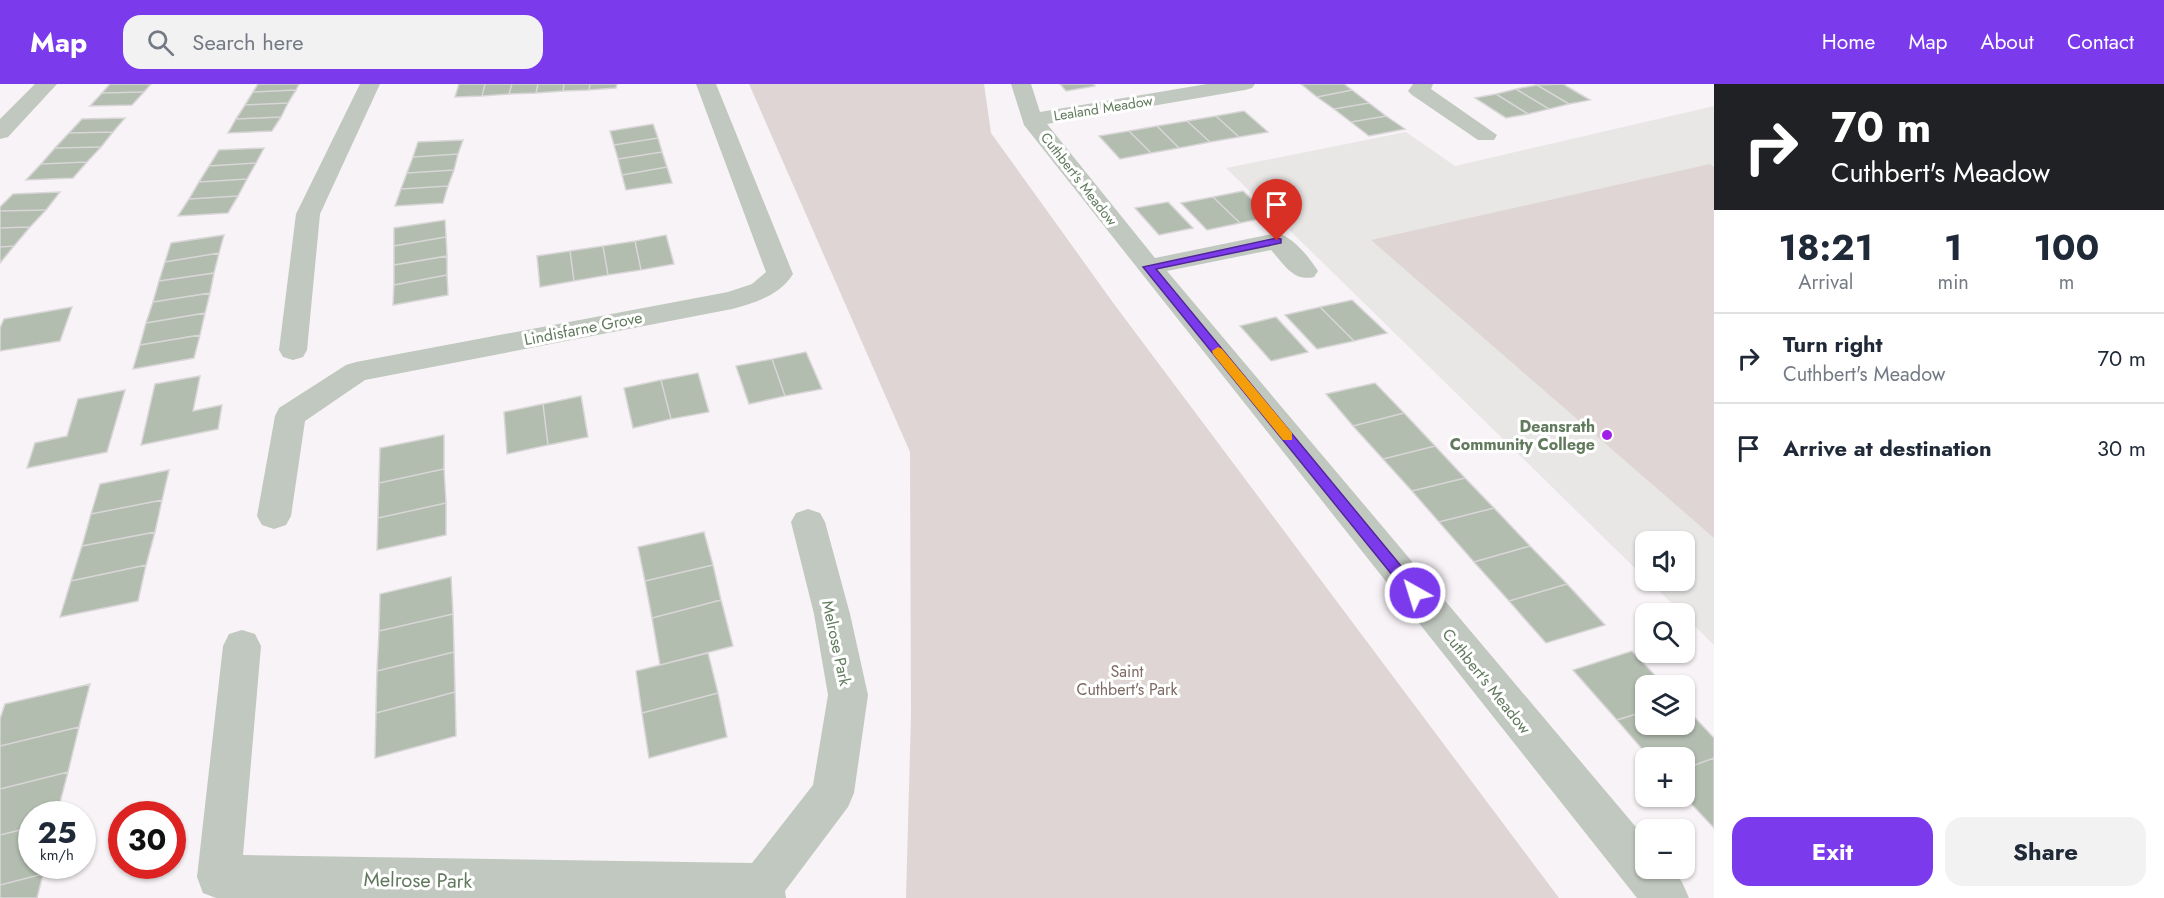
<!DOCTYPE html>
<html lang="en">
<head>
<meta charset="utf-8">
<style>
  body { margin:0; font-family:Jost,sans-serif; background:#f2f2f3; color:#1f2937; height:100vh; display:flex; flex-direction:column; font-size:22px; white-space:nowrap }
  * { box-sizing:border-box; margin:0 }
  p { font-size:20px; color:#747a83 }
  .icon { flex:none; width:33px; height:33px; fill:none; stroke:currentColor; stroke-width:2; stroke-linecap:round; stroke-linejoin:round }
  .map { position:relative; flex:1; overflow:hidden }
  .details { display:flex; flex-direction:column; background:#fff; width:450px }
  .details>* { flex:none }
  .banner { background:#202124; color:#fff; overflow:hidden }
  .controls { position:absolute; left:1635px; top:447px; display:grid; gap:12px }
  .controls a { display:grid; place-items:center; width:60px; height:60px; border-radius:12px; background:#fff; box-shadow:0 2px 4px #0004; font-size:30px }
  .speed { position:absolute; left:18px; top:717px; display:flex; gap:12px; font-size:30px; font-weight:700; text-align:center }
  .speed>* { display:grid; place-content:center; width:78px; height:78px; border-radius:50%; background:#fff; box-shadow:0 2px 4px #0004; line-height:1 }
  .speed small { font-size:15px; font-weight:400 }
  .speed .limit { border:9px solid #d22; background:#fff; color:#111 }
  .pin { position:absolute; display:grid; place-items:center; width:51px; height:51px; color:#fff; margin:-62px -26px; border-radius:50% 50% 50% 0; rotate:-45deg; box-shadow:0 0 6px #0007 }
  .pin .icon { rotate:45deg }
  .me { position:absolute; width:66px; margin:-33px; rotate:321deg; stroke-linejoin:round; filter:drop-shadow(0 0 4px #0008) }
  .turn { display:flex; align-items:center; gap:21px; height:126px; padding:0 18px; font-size:27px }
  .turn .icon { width:78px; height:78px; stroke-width:2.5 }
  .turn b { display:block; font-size:42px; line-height:51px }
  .eta { display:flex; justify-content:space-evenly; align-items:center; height:102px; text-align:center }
  .eta b { font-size:36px; font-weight:700; line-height:42px }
  .button { display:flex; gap:12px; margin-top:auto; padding:12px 18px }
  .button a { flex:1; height:69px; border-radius:18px; background:#7c3aed; color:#fff; font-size:24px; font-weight:700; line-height:69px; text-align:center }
  .button a+a { background:#f2f2f3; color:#1f2937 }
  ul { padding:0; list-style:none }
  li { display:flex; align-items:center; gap:18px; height:90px; padding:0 18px; border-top:2px solid #e0e1e3 }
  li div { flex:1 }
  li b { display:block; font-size:22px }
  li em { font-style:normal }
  header { display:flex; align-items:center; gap:36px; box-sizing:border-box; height:84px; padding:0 30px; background:#7c3aed; color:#fff }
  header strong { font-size:28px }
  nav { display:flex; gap:33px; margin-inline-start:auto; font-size:21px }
  .search { width:420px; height:54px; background:#f2f2f3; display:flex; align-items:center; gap:15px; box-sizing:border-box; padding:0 21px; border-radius:18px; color:#747a83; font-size:22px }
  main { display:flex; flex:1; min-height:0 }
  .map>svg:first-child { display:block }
</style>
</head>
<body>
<header>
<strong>Map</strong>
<div class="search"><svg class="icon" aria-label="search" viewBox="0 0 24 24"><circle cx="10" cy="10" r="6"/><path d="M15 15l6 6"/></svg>Search here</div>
<nav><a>Home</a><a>Map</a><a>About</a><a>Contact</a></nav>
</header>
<main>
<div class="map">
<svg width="1714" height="814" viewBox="0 0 1714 814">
  <rect width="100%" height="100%" fill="#f7f3f6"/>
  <path fill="#e8e7e6" d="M 1714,22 L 1714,561 L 1649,497 L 1684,496 L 1684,458 L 1646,458 L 1645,494 L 1226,84 L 1406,48 L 1455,82 Z"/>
  <path fill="#dfd5d5" d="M 749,0 L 984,0 L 991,49 L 1114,220 L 1559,814 L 906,814 L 911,631 L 910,368 Z
    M 1710,80 L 1714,83 L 1714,454 L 1371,156 Z"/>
  <path fill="#b2bcaf" stroke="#d8d6d7" stroke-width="1.5" d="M 110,0 L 151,0 L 144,8 L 102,9 Z
    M 258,0 L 299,0 L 296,6 L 253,8 Z
    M 459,0 L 485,0 L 482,12 L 455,13 Z
    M 485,0 L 512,0 L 509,10 L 482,12 Z
    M 512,0 L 538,0 L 536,9 L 509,10 Z
    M 538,0 L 564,0 L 563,7 L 536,9 Z
    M 564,0 L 590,0 L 589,6 L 563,7 Z
    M 590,0 L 617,0 L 616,4 L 589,6 Z
    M 1060,0 L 1093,0 L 1095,2 L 1066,7 Z
    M 1301,0 L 1344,0 L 1352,6 L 1317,13 Z
    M 1563,0 L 1590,16 L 1569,20 L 1537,1 Z
    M 1537,1 L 1569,20 L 1549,25 L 1516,5 Z
    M 1516,5 L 1549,25 L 1528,30 L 1496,10 Z
    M 296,6 L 288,19 L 245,21 L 253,8 Z
    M 1352,6 L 1369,19 L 1334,25 L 1317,13 Z
    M 144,8 L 132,21 L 90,22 L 102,9 Z
    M 1496,10 L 1528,30 L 1506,34 L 1475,14 Z
    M 288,19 L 281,33 L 236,35 L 245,21 Z
    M 1369,19 L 1386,32 L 1351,38 L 1334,25 Z
    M 1244,27 L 1268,48 L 1239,53 L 1216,32 Z
    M 1216,32 L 1239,53 L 1210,58 L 1187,37 Z
    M 1386,32 L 1405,45 L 1369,52 L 1351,38 Z
    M 281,33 L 272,47 L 228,49 L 236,35 Z
    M 125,34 L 113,48 L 69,49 L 82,35 Z
    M 1187,37 L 1210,58 L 1179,64 L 1157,42 Z
    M 653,40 L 658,54 L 614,61 L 610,47 Z
    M 1157,42 L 1179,64 L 1151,69 L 1129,47 Z
    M 1129,47 L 1151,69 L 1120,75 L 1099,52 Z
    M 113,48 L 101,63 L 55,64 L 69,49 Z
    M 658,54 L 662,68 L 618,75 L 614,61 Z
    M 463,56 L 458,70 L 413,73 L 418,58 Z
    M 101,63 L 87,78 L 41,80 L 55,64 Z
    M 264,64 L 256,79 L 209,82 L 219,66 Z
    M 662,68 L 667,83 L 622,91 L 618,75 Z
    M 458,70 L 454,86 L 407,89 L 413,73 Z
    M 87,78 L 73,94 L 26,96 L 41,80 Z
    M 256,79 L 247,95 L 199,98 L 209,82 Z
    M 667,83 L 672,99 L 626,106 L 622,91 Z
    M 454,86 L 448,102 L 401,105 L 407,89 Z
    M 247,95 L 238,112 L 189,115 L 199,98 Z
    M 448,102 L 443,119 L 395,122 L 401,105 Z
    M 1243,107 L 1270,133 L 1240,139 L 1213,113 Z
    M 60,108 L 46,126 L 0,127 L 0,123 L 13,110 Z
    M 238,112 L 228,129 L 178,132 L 189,115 Z
    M 1213,113 L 1240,139 L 1207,146 L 1181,119 Z
    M 1168,118 L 1193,144 L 1159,151 L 1135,124 Z
    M 46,126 L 30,143 L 0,144 L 0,127 Z
    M 445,136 L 446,153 L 394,162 L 394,144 Z
    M 30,143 L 14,162 L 0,163 L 0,144 Z
    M 224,151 L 219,169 L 165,178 L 171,159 Z
    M 666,151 L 674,180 L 641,186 L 635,157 Z
    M 446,153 L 447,172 L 394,181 L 394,162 Z
    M 635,157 L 641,186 L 608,191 L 603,162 Z
    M 14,162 L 0,179 L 0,163 Z
    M 603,162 L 608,191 L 574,197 L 570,167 Z
    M 570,167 L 574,197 L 540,203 L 537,172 Z
    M 219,169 L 214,189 L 159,197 L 165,178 Z
    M 447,172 L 447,191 L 394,201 L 394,181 Z
    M 214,189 L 210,209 L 153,218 L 159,197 Z
    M 447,191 L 448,211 L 393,221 L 394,201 Z
    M 210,209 L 205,229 L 146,239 L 153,218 Z
    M 1352,216 L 1387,249 L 1354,257 L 1320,223 Z
    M 72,223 L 60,257 L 0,267 L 0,244 L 4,235 Z
    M 1320,223 L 1354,257 L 1317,265 L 1285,231 Z
    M 205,229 L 200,251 L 140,261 L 146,239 Z
    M 1276,233 L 1308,268 L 1271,277 L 1240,242 Z
    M 200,251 L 194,274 L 133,285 L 140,261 Z
    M 806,268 L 822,305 L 785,312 L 772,275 Z
    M 772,275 L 785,312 L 749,320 L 736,282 Z
    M 698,289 L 709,328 L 671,335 L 661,296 Z
    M 200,292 L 193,327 L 222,321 L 218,345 L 141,361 L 155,300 Z
    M 661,296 L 671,335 L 633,344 L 624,304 Z
    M 1375,299 L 1404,329 L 1353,342 L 1326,310 Z
    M 125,306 L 107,368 L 27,384 L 35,359 L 67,352 L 78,315 Z
    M 581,312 L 588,353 L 548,361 L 543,320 Z
    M 543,320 L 548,361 L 507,370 L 504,328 Z
    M 1404,329 L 1435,362 L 1383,375 L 1353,342 Z
    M 444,351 L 444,385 L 379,399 L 380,364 Z
    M 1435,362 L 1465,394 L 1412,407 L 1383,375 Z
    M 444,385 L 446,419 L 378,434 L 379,399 Z
    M 169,386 L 162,416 L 91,430 L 100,400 Z
    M 1465,394 L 1494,424 L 1439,438 L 1412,407 Z
    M 162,416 L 155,448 L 82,462 L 91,430 Z
    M 446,419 L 446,451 L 377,466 L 378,434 Z
    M 1494,424 L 1530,462 L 1474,478 L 1439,438 Z
    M 155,448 L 146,481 L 71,497 L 82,462 Z
    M 704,448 L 713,481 L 645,497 L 638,463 Z
    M 1530,462 L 1567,500 L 1509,517 L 1474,478 Z
    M 146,481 L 138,517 L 60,533 L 71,497 Z
    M 713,481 L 721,516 L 652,534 L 645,497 Z
    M 451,493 L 453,530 L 379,547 L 380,510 Z
    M 1567,500 L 1605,541 L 1546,559 L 1509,517 Z
    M 721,516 L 733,562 L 660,581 L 652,534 Z
    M 453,530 L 454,568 L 377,587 L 379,547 Z
    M 1632,567 L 1665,602 L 1646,602 L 1646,627 L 1617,636 L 1573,586 Z
    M 454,568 L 455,608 L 376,629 L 377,587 Z
    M 708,569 L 718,609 L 642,629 L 636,587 Z
    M 90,600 L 79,643 L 0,662 L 0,635 L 5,620 Z
    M 455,608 L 456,652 L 375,674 L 376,629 Z
    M 718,609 L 727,653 L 649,674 L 642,629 Z
    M 1684,622 L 1714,654 L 1714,674 L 1684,685 L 1684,674 L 1650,674 L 1617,636 L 1646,627 L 1646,640 L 1684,640 Z
    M 79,643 L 68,688 L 0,705 L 0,662 Z
    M 1714,674 L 1714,744 L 1684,712 L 1684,685 Z
    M 68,688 L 57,730 L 32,730 L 32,743 L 0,751 L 0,705 Z
    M 32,743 L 32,782 L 45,782 L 43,790 L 0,801 L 0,751 Z
    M 43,790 L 37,814 L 0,814 L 0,801 Z"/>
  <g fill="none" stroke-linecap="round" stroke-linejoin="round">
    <path fill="#c1c8bf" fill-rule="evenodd" d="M 35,0 L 57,0 L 8,53 L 0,55 L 0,35 Z
      M 360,0 L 380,0 L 320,130 L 307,266 L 303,273 L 293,276 L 283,273 L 279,266 L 296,130 Z
      M 696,0 L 716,0 L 793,190 C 779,212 756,218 732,225 L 365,296 L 305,337 L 291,432 L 286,441 L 274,445 L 262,441 L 257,432 L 275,332 L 279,324 L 346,281 L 356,278 L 728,208 L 752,200 L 766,188 Z
      M 1011,0 L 1031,0 L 1040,28 L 1207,0 L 1255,0 L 1252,4 L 1245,6 L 1047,40 L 1155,174 L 1277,149 C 1293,153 1309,173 1318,187 L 1314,193 C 1293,198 1284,180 1271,166 L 1167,187 L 1646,755 L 1646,784 L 1670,784 L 1682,798 L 1689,814 L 1637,814 L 1024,41 Z
      M 1413,0 L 1433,0 L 1431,5 L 1497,51 L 1494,56 L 1478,56 L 1412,11 L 1408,7 Z
      M 808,425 L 820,429 L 825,438 L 850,530 L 868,611 L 854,709 L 848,723 L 785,807 L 786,814 L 216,814 L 203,809 L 197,793 L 223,562 L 229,550 L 242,546 L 255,550 L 261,562 L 243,771 L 752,779 L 813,701 L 828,611 L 814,530 L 791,438 L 796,429 Z"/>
  </g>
  <path fill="#7c3aed" stroke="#51269a" stroke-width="1.5" d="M 1277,154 L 1281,155 L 1281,159 L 1156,185 L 1420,505 L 1422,509 L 1420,513 L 1410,513 L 1143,183 Z"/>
  <path fill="#f59e0b" d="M 1218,263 L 1222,265 L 1292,349 L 1292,356 L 1283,356 L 1213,270 L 1212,267 Z"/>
  <circle fill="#9f21e9" stroke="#fff" stroke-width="2" cx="1607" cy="351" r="6"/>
  <g text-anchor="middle" stroke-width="6" stroke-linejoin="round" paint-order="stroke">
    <g font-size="14" fill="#617a5d" stroke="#fff">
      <text transform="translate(1103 24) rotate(-9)" y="5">Lealand Meadow</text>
      <text transform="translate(1079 95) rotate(52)" y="5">Cuthbert's Meadow</text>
    </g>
    <g font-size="16" fill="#617a5d" stroke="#fff">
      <text transform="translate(583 244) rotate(-11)" y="6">Lindisfarne Grove</text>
      <text transform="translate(837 559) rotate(78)" y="6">Melrose Park</text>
      <text transform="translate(1487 597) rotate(51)" y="6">Cuthbert's Meadow</text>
    </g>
    <g font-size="16" font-weight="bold" fill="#617a5d" stroke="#fff" text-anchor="end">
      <text x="1595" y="348">Deansrath<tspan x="1595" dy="18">Community College</tspan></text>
    </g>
    <g font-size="16" fill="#7d6964" stroke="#fff">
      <text x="1127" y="593">Saint<tspan x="1127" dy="18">Cuthbert's Park</tspan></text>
    </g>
    <g font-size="20" fill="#617a5d" stroke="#fff">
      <text transform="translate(418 796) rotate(1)" y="7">Melrose Park</text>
    </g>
  </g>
</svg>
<div class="controls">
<a><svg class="icon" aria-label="sound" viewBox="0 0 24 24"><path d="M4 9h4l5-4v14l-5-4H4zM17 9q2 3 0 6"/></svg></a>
<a><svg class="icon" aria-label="search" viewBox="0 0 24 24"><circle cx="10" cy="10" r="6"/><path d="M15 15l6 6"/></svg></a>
<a><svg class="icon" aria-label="layers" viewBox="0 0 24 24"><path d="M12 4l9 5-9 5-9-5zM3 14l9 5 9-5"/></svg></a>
<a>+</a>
<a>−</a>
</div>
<div class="speed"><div>25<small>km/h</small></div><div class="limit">30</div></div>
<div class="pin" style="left:1277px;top:157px;background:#d93025"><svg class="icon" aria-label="arrive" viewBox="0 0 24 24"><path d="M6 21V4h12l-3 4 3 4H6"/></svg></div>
<svg class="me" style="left:1415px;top:509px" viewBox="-20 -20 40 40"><circle r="17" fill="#7c3aed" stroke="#fff" stroke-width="3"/><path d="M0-11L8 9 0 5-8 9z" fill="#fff"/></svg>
</div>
<section class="details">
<div class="banner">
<div class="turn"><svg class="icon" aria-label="right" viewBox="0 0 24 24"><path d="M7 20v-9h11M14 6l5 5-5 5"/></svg><div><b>70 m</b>Cuthbert's Meadow</div></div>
</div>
<div class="eta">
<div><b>18:21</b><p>Arrival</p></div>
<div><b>1</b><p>min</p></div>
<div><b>100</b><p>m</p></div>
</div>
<ul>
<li><svg class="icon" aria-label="right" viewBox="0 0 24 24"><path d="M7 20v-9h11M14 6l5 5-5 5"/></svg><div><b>Turn right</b><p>Cuthbert's Meadow</p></div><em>70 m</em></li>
<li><svg class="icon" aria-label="arrive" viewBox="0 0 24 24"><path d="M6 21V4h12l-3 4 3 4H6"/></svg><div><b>Arrive at destination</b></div><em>30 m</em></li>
</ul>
<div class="button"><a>Exit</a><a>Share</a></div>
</section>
</main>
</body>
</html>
